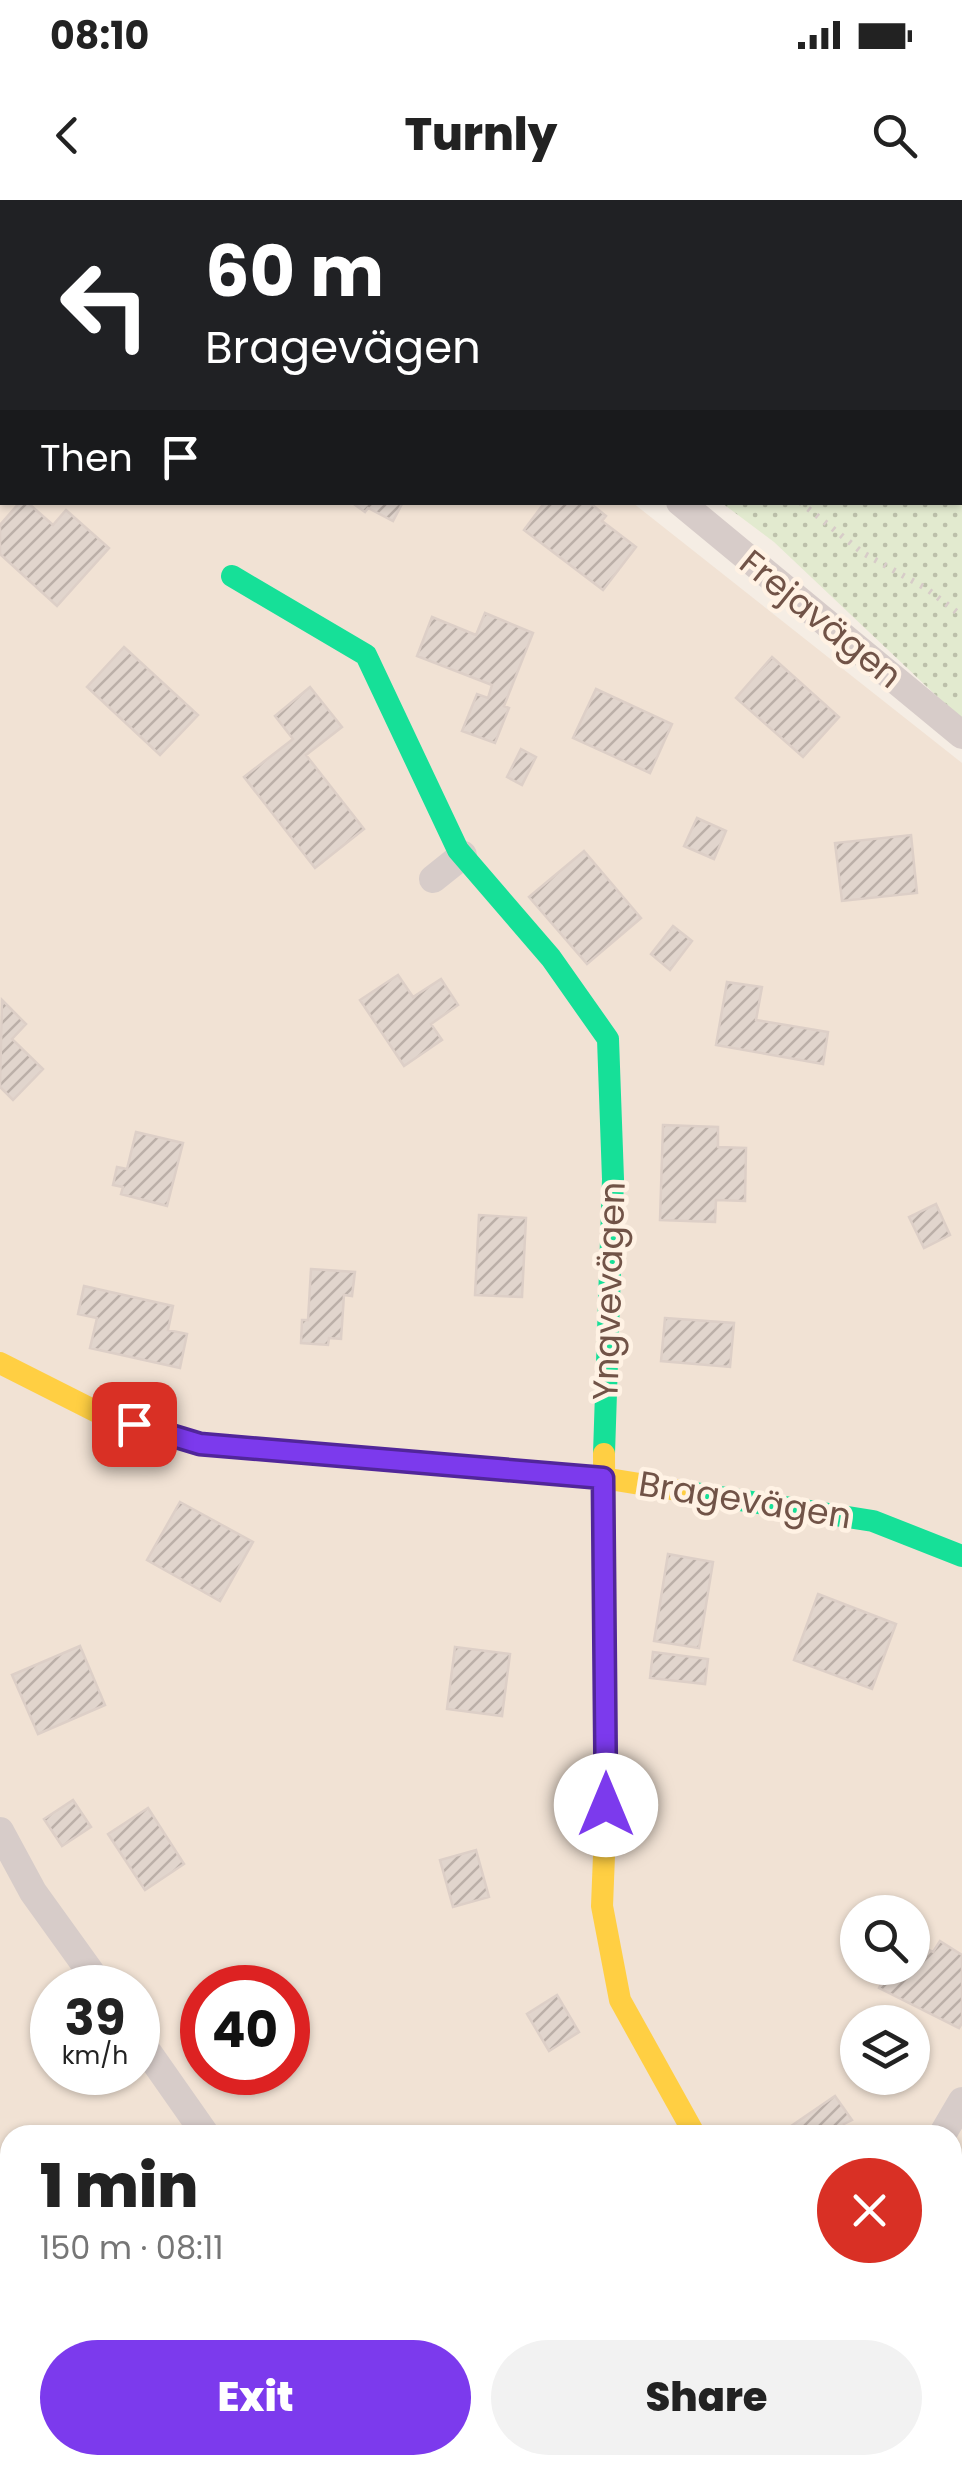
<!DOCTYPE html>
<html lang="en">
<head>
<meta charset="utf-8">
<style>
  body { margin:0; font-family:Poppins,sans-serif; background:#f2f2f2; color:#222; height:100vh; display:flex; flex-direction:column; font-size:38px; white-space:nowrap }
  * { box-sizing:border-box; margin:0 }
  p { font-size:32px; color:#767676 }
  .icon { flex:none; width:55px; height:55px; fill:none; stroke:currentColor; stroke-width:2; stroke-linecap:round; stroke-linejoin:round }
  .map { position:relative; flex:1; overflow:hidden }
  .sheet { position:absolute; left:0px; top:1925px; width:962px; height:350px; display:flex; flex-direction:column; background:#fff; border-radius:30px 30px 0 0; box-shadow:0 2px 8px #0004 }
  .sheet>* { flex:none }
  .banner { position:absolute; left:0px; top:0px; width:962px; height:305px; box-shadow:0 2px 8px #0004; background:#202124; color:#fff; overflow:hidden }
  .fabs { position:absolute; left:840px; top:1695px; display:grid; gap:20px }
  .fabs a { display:grid; place-items:center; width:90px; height:90px; border-radius:50%; background:#fff; box-shadow:0 2px 8px #0004; font-size:50px }
  .speed { position:absolute; left:30px; top:1765px; display:flex; gap:20px; font-size:50px; font-weight:700; text-align:center }
  .speed>* { display:grid; place-content:center; width:130px; height:130px; border-radius:50%; background:#fff; box-shadow:0 2px 8px #0004; line-height:1 }
  .speed small { font-size:25px; font-weight:400 }
  .speed .limit { border:15px solid #d22; background:#fff; color:#111 }
  .pin { position:absolute; display:grid; place-items:center; width:85px; height:85px; color:#fff; margin:-42px; border-radius:20px; box-shadow:0 5px 15px #0006 }
  .me { position:absolute; width:110px; margin:-55px; rotate:0deg; stroke-linejoin:round; filter:drop-shadow(0 0 8px #0008) }
  .turn { display:flex; align-items:center; gap:35px; height:210px; padding:0 40px; font-size:45px }
  .turn .icon { width:130px; height:130px; stroke-width:2.5 }
  .turn b { display:block; font-size:70px; line-height:85px }
  .then { display:flex; align-items:center; height:95px; padding:0 40px; background:#0003; gap:20px; font-size:38px }
  .round { display:grid; place-items:center; flex:none; width:105px; height:105px; border-radius:52px; background:#f2f2f2 }
  .head { display:flex; align-items:center; justify-content:space-between; height:170px; padding:0 40px }
  h1 { font-size:60px; font-weight:800; line-height:75px }
  .primary-button { display:flex; gap:20px; margin-top:auto; padding:20px 40px }
  .primary-button a { flex:1; height:115px; border-radius:60px; background:#7c3aed; color:#fff; font-size:40px; font-weight:800; line-height:115px; text-align:center }
  .primary-button a+a { background:#f2f2f2; color:#222 }
  .status { display:flex; justify-content:space-between; align-items:center; height:70px; padding:0 50px; background:#fff; direction:ltr }
  .status svg { height:28px; fill:currentColor }
  header { display:flex; justify-content:space-between; align-items:center; height:130px; padding:0 40px; background:#fff; font-size:45px; font-weight:800 }
  .map>svg:first-child { display:block }
</style>
</head>
<body>
<div class="status"><b>08:10</b><svg viewBox="0 0 49 12"><path d="M0 12V9h3v3zM5 12V6h3v6zM10 12V3h3v9zM15 12V0h3v12zM26 1h20v11H26zM47 4h2v5h-2z"/></svg></div>
<header><svg class="icon" aria-label="back" viewBox="0 0 24 24"><path d="M15 5l-7 7 7 7"/></svg>Turnly<svg class="icon" aria-label="search" viewBox="0 0 24 24"><circle cx="10" cy="10" r="6"/><path d="M15 15l6 6"/></svg></header>
<div class="map">
<svg width="962" height="2275" viewBox="0 0 962 2275">
  <defs>
    <pattern id="park-dots" width="8" height="8" patternUnits="userSpaceOnUse" patternTransform="scale(2.5)"><rect width="8" height="8" fill="#e2eacf"/><path d="M2 2h.1M6 6h.1" fill="none" stroke="#bcc0aa" stroke-width="1.8" stroke-linecap="round"/></pattern>
    <pattern id="building-hatch" width="6" height="6" patternUnits="userSpaceOnUse" patternTransform="scale(2.5)"><rect width="6" height="6" fill="#e1d5cd"/><path d="M-1 1l2-2M0 6l6-6M5 7l2-2" fill="none" stroke="#bbafa8"/></pattern>
  </defs>
  <rect width="100%" height="100%" fill="#f5ede4"/>
  <path fill="#f1e2d4" fill-rule="evenodd" d="M 0,0 L 255,2 L 2,2 L 2,302 L 633,303 L 962,563 L 962,2275 L 0,2275 ZM 858,1712 L 912,1712 L 912,1768 L 858,1768 ZM 52,1788 L 138,1788 L 138,1872 L 52,1872 ZM 202,1788 L 288,1788 L 288,1872 L 202,1872 ZM 858,1822 L 912,1822 L 912,1878 L 858,1878 ZM 10,1935 L 952,1935 L 952,2265 L 10,2265 Z"/>
  <path fill="url(#park-dots)" d="M 960,267 L 962,267 L 962,520 L 774,342 L 722,303 L 960,302 Z"/>
  <path fill="url(#building-hatch)" stroke="#ddcfc7" stroke-width="2.5" d="M 20,302 L 27,302 L 53,325 L 66,310 L 109,348 L 57,406 L 0,354 L 0,325 Z
    M 351,302 L 403,302 L 393,321 L 368,308 L 365,312 Z
    M 545,302 L 589,302 L 606,316 L 602,321 L 636,347 L 603,390 L 524,330 Z
    M 485,413 L 533,433 L 504,506 L 509,508 L 495,543 L 462,531 L 477,494 L 488,498 L 492,485 L 417,456 L 432,417 L 476,435 Z
    M 124,447 L 198,515 L 160,555 L 87,487 Z
    M 772,457 L 839,517 L 803,557 L 736,498 Z
    M 310,487 L 342,527 L 306,555 L 364,629 L 315,668 L 244,577 L 293,539 L 275,516 Z
    M 596,489 L 672,524 L 650,573 L 573,538 Z
    M 521,549 L 536,557 L 522,585 L 507,577 Z
    M 697,618 L 726,631 L 714,659 L 684,646 Z
    M 911,635 L 917,693 L 842,701 L 835,643 Z
    M 584,651 L 641,718 L 587,764 L 529,697 Z
    M 673,726 L 692,741 L 670,770 L 651,754 Z
    M 398,775 L 413,797 L 441,779 L 458,805 L 431,824 L 442,840 L 404,866 L 360,800 Z
    M 727,782 L 762,787 L 756,820 L 828,832 L 823,864 L 716,845 Z
    M 2,800 L 26,824 L 12,839 L 43,869 L 13,900 L 0,887 Z
    M 663,925 L 718,927 L 718,947 L 746,948 L 745,1001 L 716,1000 L 715,1022 L 660,1020 Z
    M 136,932 L 183,943 L 167,1006 L 121,994 L 123,987 L 113,985 L 117,967 L 127,969 Z
    M 936,1004 L 950,1035 L 924,1048 L 909,1017 Z
    M 479,1015 L 526,1018 L 522,1097 L 475,1095 Z
    M 311,1069 L 355,1072 L 352,1096 L 344,1095 L 341,1139 L 329,1138 L 328,1145 L 301,1143 L 302,1120 L 308,1120 Z
    M 84,1086 L 173,1106 L 168,1130 L 187,1134 L 180,1168 L 90,1148 L 97,1118 L 78,1114 Z
    M 665,1118 L 734,1123 L 730,1167 L 661,1161 Z
    M 180,1302 L 253,1342 L 220,1401 L 147,1360 Z
    M 668,1354 L 713,1362 L 699,1448 L 654,1441 Z
    M 818,1394 L 896,1424 L 872,1489 L 794,1460 Z
    M 80,1446 L 105,1505 L 38,1534 L 12,1475 Z
    M 455,1447 L 510,1454 L 502,1516 L 447,1509 Z
    M 653,1452 L 708,1459 L 705,1484 L 650,1478 Z
    M 73,1600 L 91,1627 L 62,1646 L 44,1619 Z
    M 148,1608 L 184,1664 L 145,1690 L 108,1634 Z
    M 476,1650 L 489,1697 L 453,1707 L 440,1660 Z
    M 940,1741 L 962,1755 L 962,1823 L 959,1828 L 879,1788 L 889,1768 L 912,1768 L 912,1742 L 933,1752 Z
    M 557,1795 L 579,1832 L 549,1851 L 527,1814 Z
    M 288,1828 L 304,1848 L 288,1861 Z
    M 835,1896 L 852,1920 L 844,1924 L 850,1935 L 778,1935 Z
    M 81,2265 L 149,2265 L 160,2275 L 92,2275 Z
    M 256,2265 L 297,2265 L 286,2275 L 265,2275 Z"/>
  <g fill="none" stroke-linecap="round" stroke-linejoin="round">
    <path stroke="#d7ccc8" stroke-width="6" stroke-dasharray="2.5 8" stroke-linecap="butt" d="M 402,0 L 404,2
      M 814,0 L 815,2
      M 960,197 L 962,200
      M 800,302 L 863,353 L 927,389 L 962,416"/>
    <path stroke="#d7ccc9" stroke-width="28" d="M 305,0 L 308,2
      M 680,302 L 962,535
      M 433,679 L 463,655
      M 0,1631 L 33,1692 L 102,1788
      M 138,1838 L 206,1935
      M 942,1935 L 962,1901
      M 0,2236 L 10,2247
      M 27,2265 L 36,2275
      M 501,2265 L 511,2275
      M 449,2275 L 462,2265
      M 675,2275 L 686,2265"/>
    <path stroke="#16e098" stroke-width="22" d="M 232,376 L 366,455 L 458,650 L 551,758 L 608,839 L 613,979 L 604,1254
      M 689,1292 L 873,1321 L 962,1356"/>
    <path stroke="#ffcf43" stroke-width="22" d="M 0,1163 L 101,1214 L 200,1244 L 603,1278 L 689,1292
      M 604,1254 L 606,1605 L 602,1706 L 620,1800 L 695,1935"/>
  </g>
  <g fill="none" stroke-linecap="round" stroke-linejoin="round">
    <defs>
      <path id="route" d="M 134,1224 L 200,1244 L 603,1278 L 606,1605"/>
    </defs>
    <use href="#route" stroke="#51269a" stroke-width="25"/>
    <use href="#route" stroke="#7c3aed" stroke-width="18"/>
  </g>
  <g text-anchor="middle" stroke-width="9" stroke-linejoin="round" paint-order="stroke">
    <g font-size="35" fill="#715347" stroke="#fff2e4">
      <text transform="translate(821 419) rotate(39)" y="12">Frejavägen</text>
      <text transform="translate(609 1091) rotate(-88)" y="12">Yngvevägen</text>
      <text transform="translate(745 1300) rotate(9)" y="12">Bragevägen</text>
    </g>
  </g>
</svg>
<div class="fabs">
<a><svg class="icon" aria-label="search" viewBox="0 0 24 24"><circle cx="10" cy="10" r="6"/><path d="M15 15l6 6"/></svg></a>
<a><svg class="icon" aria-label="layers" viewBox="0 0 24 24"><path d="M12 4l9 5-9 5-9-5zM3 14l9 5 9-5"/></svg></a>
</div>
<div class="speed"><div>39<small>km/h</small></div><div class="limit">40</div></div>
<div class="pin" style="left:134px;top:1224px;background:#d93025"><svg class="icon" aria-label="arrive" viewBox="0 0 24 24"><path d="M6 21V4h12l-3 4 3 4H6"/></svg></div>
<svg class="me" style="left:606px;top:1605px" viewBox="-20 -20 40 40"><circle r="19" fill="#fff"/><path d="M0-13L10 11 0 6-10 11z" fill="#7c3aed"/></svg>
<div class="banner">
<div class="turn"><svg class="icon" aria-label="left" viewBox="0 0 24 24"><path d="M17 20v-9H6M10 6l-5 5 5 5"/></svg><div><b>60 m</b>Bragevägen</div></div>
<div class="then">Then<svg class="icon" aria-label="arrive" viewBox="0 0 24 24"><path d="M6 21V4h12l-3 4 3 4H6"/></svg></div>
</div>
<section class="sheet">
<div class="head"><div><h1>1 min</h1><p>150 m · 08:11</p></div><a class="round" style="background:#d93025;color:#fff"><svg class="icon" aria-label="close" viewBox="0 0 24 24"><path d="M6 6l12 12M18 6L6 18"/></svg></a></div>
<div class="primary-button"><a>Exit</a><a>Share</a></div>
</section>
</div>
</body>
</html>
